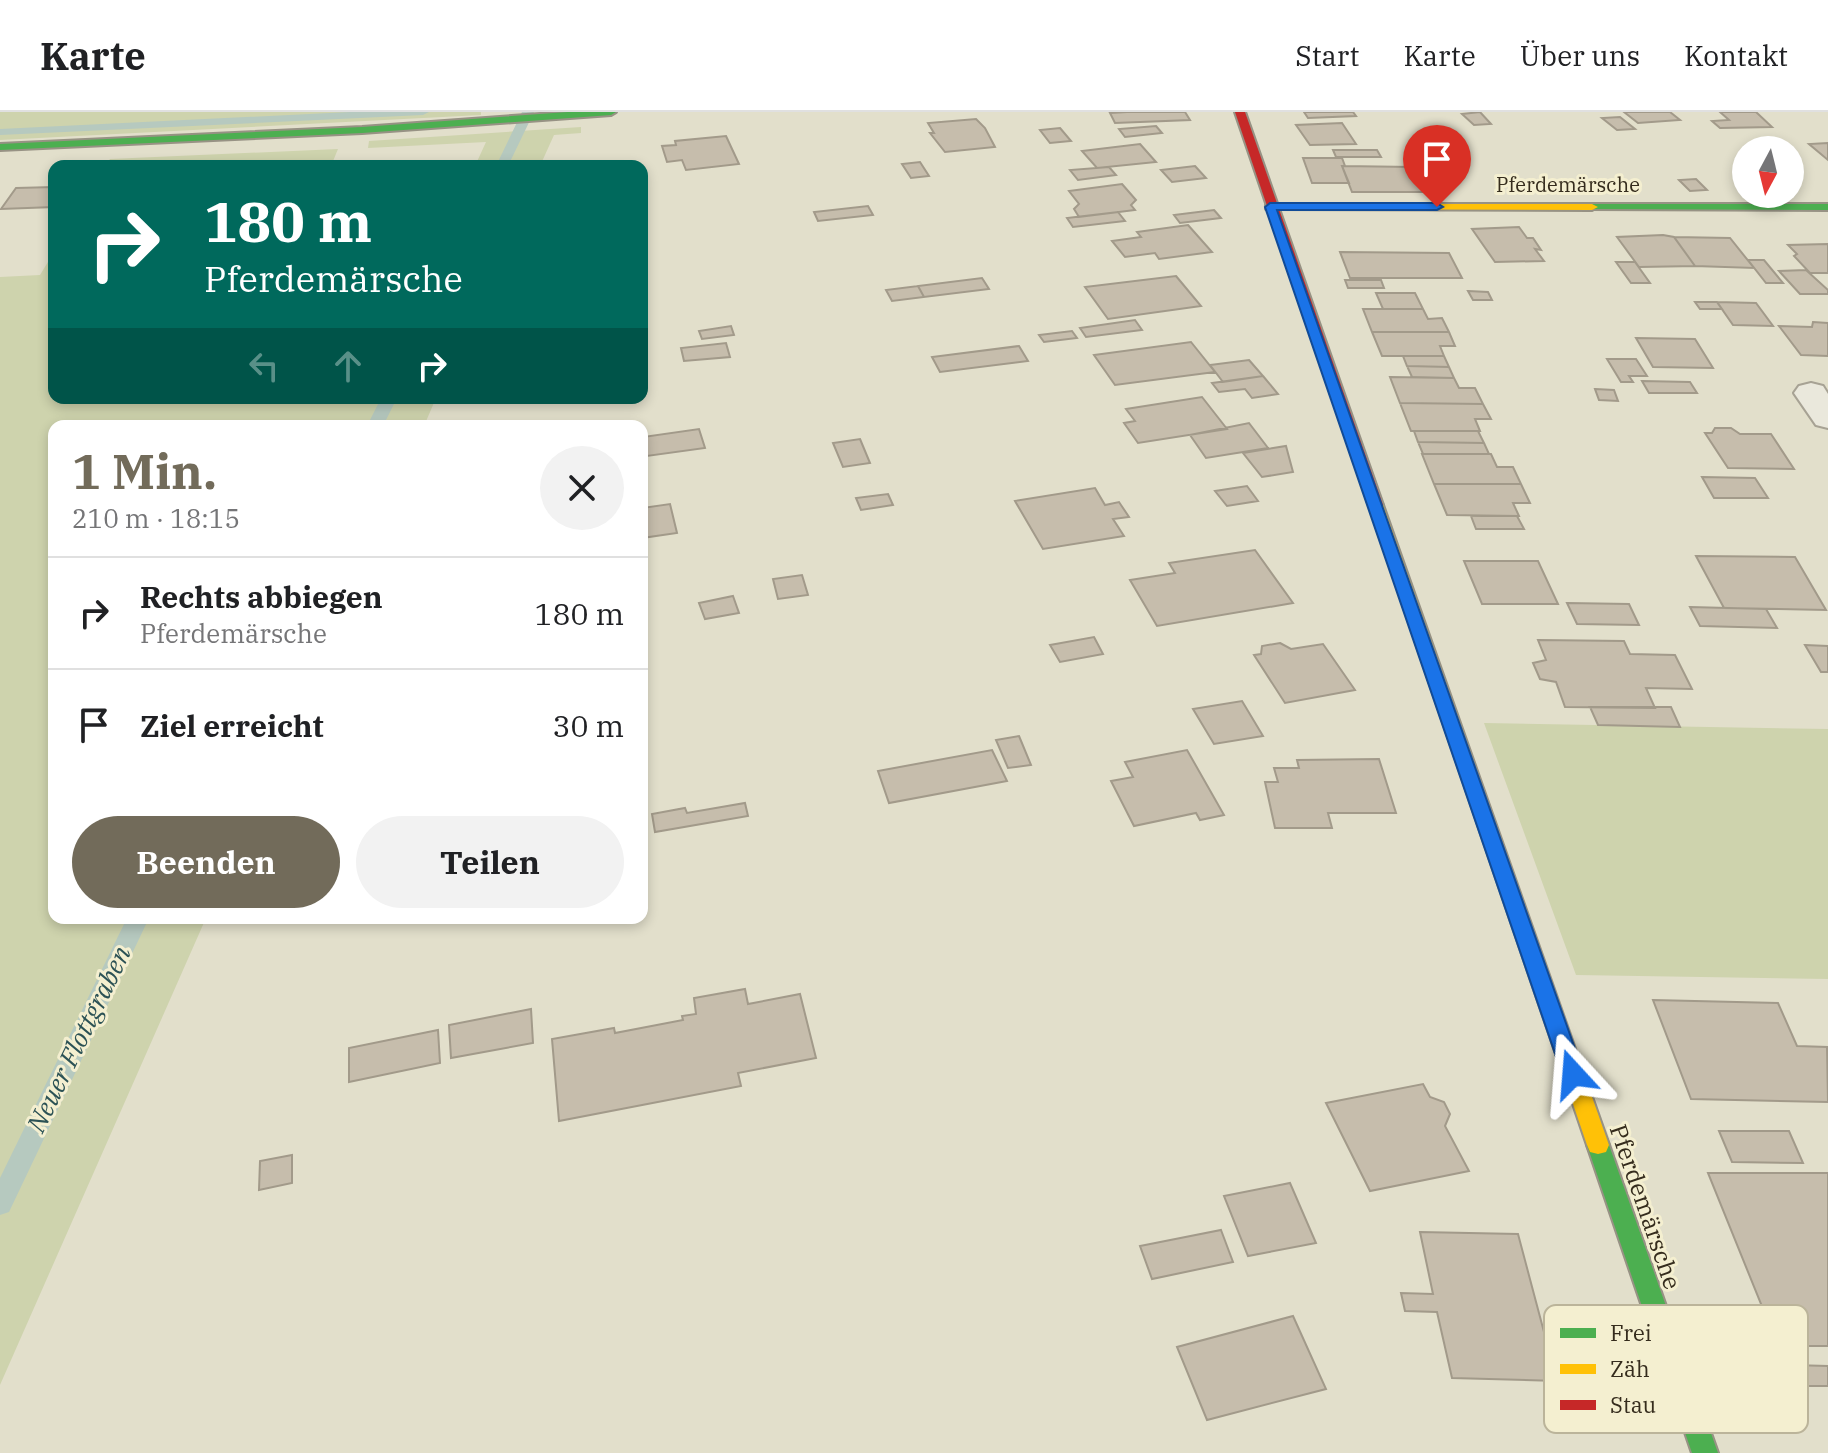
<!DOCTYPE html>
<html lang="de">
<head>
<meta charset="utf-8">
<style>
  body { margin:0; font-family:"IBM Plex Serif",serif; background:#f2f2f2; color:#202124; height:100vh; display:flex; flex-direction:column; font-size:30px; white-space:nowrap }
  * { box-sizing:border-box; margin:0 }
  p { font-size:26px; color:#757577 }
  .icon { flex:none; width:44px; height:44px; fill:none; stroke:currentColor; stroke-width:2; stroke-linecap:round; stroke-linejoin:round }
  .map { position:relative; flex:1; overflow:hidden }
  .sheet { position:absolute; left:48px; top:308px; width:600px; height:504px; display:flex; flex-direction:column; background:#fff; border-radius:16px; box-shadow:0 4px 12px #0003 }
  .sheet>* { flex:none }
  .banner { position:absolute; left:48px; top:48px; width:600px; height:244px; border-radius:16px; box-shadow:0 4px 12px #0003; background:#00695c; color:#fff; overflow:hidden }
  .needle { width:52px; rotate:187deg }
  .controls { position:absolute; left:1732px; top:24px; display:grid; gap:16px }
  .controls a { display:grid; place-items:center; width:72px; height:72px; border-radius:50%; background:#fff; box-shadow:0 4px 12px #0003; font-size:40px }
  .pin { position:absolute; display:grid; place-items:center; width:68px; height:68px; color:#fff; margin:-82px -34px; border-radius:50% 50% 50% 0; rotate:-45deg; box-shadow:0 0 8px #0007 }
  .pin .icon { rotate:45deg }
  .me { position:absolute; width:88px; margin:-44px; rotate:341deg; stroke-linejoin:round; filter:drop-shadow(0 0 6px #0008) }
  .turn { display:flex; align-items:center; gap:28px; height:168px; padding:0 24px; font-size:36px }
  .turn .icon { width:104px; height:104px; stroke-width:2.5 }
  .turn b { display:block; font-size:56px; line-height:68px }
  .lanes { display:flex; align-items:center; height:76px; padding:0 24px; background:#0003; justify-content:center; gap:40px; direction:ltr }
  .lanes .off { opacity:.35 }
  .round { display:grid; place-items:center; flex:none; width:84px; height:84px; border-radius:42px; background:#f2f2f2 }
  .summary { display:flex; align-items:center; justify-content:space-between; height:136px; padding:0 24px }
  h1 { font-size:48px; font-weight:700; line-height:60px; color:#726b5a }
  .button { display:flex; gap:16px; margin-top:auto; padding:16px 24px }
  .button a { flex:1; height:92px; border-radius:48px; background:#726b5a; color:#fff; font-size:32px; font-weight:700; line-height:92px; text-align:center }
  .button a+a { background:#f2f2f2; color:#202124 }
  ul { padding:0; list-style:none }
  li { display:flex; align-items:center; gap:24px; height:112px; padding:0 24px; border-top:2px solid #e0e0e0 }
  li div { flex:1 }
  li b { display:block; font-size:30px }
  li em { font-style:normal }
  header { display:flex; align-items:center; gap:48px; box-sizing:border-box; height:112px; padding:0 40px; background:#fff; border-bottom:2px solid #e0e0e0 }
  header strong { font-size:38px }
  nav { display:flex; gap:44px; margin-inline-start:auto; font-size:28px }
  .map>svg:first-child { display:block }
</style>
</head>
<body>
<header>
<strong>Karte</strong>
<nav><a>Start</a><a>Karte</a><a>Über uns</a><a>Kontakt</a></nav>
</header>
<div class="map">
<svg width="1828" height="1341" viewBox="0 0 1828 1341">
  <rect width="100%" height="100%" fill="#e2dfcb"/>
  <path fill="#ced3ad" d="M 0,0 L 481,0 L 481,3 L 0,28 Z
    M 581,15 L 581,21 L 554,23 L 540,54 L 475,54 L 486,30 L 368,36 L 369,29 Z
    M 338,37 L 331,54 L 105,54 L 110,47 Z
    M 54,140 L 54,286 L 436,286 L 424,314 L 54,314 L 54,806 L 206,806 L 0,1273 L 0,165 L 40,163 Z
    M 1484,611 L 1828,617 L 1828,867 L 1576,863 Z"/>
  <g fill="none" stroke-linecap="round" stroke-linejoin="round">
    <path fill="#b6c9bf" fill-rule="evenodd" d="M 350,0 L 429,0 L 423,3 L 0,23 L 0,17 Z
      M 522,0 L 534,0 L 508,54 L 496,54 Z
      M 381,286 L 397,286 L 383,314 L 367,314 Z
      M 127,806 L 149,806 L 9,1100 L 0,1103 L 0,1066 Z"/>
  </g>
  <path fill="#c6bdac" stroke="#a29a8a" stroke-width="2" d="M 1127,0 L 1185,0 L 1190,8 L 1115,11 L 1110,1 Z
    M 1304,0 L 1353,0 L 1356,4 L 1308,6 Z
    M 1480,0 L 1491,12 L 1474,13 L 1462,2 Z
    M 1624,0 L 1670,0 L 1680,8 L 1638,11 Z
    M 1720,0 L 1756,0 L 1772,15 L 1720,16 L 1712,9 L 1729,8 Z
    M 1620,5 L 1635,17 L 1617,18 L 1602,6 Z
    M 976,7 L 985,16 L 995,35 L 945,40 L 930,21 L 934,21 L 928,11 Z
    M 1342,11 L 1356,32 L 1310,33 L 1296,13 Z
    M 1156,14 L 1162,21 L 1125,25 L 1119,17 Z
    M 1060,16 L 1071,29 L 1050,31 L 1040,18 Z
    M 726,24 L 739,52 L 686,58 L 682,48 L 667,50 L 662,34 L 676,33 L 675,29 Z
    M 1828,31 L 1828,48 L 1809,32 Z
    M 1140,32 L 1156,50 L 1097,56 L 1082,39 Z
    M 1333,38 L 1377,38 L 1381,45 L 1336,45 Z
    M 1303,46 L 1342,46 L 1345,54 L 1342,54 L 1349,71 L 1312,71 Z
    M 920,50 L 929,64 L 911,66 L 902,52 Z
    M 1195,54 L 1206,66 L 1172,70 L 1161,58 Z
    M 1342,54 L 1413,55 L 1425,80 L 1352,80 Z
    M 1109,55 L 1116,63 L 1078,68 L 1070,58 Z
    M 1696,67 L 1707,78 L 1690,79 L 1679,68 Z
    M 1122,72 L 1136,88 L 1131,93 L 1135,98 L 1079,105 L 1074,97 L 1079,92 L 1069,79 Z
    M 54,75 L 54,95 L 1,97 L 16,76 Z
    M 868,94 L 873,103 L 818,109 L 814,100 Z
    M 1214,98 L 1221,106 L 1180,111 L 1174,103 Z
    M 1118,100 L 1125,109 L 1073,115 L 1067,106 Z
    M 1188,113 L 1212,140 L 1159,147 L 1155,141 L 1125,145 L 1112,129 L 1141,125 L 1137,120 Z
    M 1519,115 L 1527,126 L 1533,126 L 1541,138 L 1535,137 L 1544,149 L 1495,150 L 1472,117 Z
    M 1663,123 L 1674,125 L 1695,154 L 1639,155 L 1617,125 Z
    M 1674,125 L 1730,126 L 1754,156 L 1695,154 Z
    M 1828,132 L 1828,161 L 1810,161 L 1794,144 L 1797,142 L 1788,133 Z
    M 1340,140 L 1449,141 L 1462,166 L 1350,166 Z
    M 1748,148 L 1764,148 L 1783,171 L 1766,171 Z
    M 1616,150 L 1635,150 L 1650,171 L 1631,171 Z
    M 1806,158 L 1828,178 L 1828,182 L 1800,182 L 1779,159 Z
    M 1176,164 L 1201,194 L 1108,207 L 1085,175 Z
    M 982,166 L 989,177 L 924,185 L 918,174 Z
    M 1345,168 L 1381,168 L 1384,176 L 1348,176 Z
    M 918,174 L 924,185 L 892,189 L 886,178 Z
    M 1468,179 L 1488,180 L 1492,188 L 1473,188 Z
    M 1376,181 L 1415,181 L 1423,197 L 1383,197 Z
    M 1695,190 L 1717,190 L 1722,197 L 1700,197 Z
    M 1717,190 L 1756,191 L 1773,214 L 1733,213 Z
    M 1363,197 L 1423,197 L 1428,207 L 1442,206 L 1449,220 L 1372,220 Z
    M 1135,208 L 1142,218 L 1086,225 L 1080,216 Z
    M 1813,210 L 1828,211 L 1828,244 L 1801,243 L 1779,214 L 1812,215 Z
    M 731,214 L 734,223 L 702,227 L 699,219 Z
    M 1072,219 L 1077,226 L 1044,230 L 1039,223 Z
    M 1372,220 L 1449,220 L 1455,234 L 1440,234 L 1444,244 L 1382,244 Z
    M 1636,226 L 1695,227 L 1713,256 L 1653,255 Z
    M 1191,230 L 1215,260 L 1115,273 L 1094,243 Z
    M 726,231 L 730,245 L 684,249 L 681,236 Z
    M 1019,234 L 1028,249 L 940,260 L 932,245 Z
    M 1403,244 L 1444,244 L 1449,255 L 1407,254 Z
    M 1607,247 L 1636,247 L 1647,264 L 1629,264 L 1633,270 L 1621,270 Z
    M 1249,248 L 1263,264 L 1223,270 L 1210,253 Z
    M 1407,254 L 1449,255 L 1454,266 L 1412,265 Z
    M 1263,264 L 1278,282 L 1252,286 L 1245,277 L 1219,280 L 1212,271 Z
    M 1390,265 L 1454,266 L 1459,276 L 1475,276 L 1483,292 L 1400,291 Z
    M 1642,269 L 1690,270 L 1697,281 L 1649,281 Z
    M 1595,277 L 1614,278 L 1618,289 L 1599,288 Z
    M 1202,285 L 1227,317 L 1138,331 L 1124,311 L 1135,309 L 1126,297 Z
    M 1400,291 L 1483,292 L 1491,307 L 1475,307 L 1480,319 L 1411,319 Z
    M 1249,311 L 1268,336 L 1206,346 L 1190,323 Z
    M 1715,316 L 1731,316 L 1740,322 L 1771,322 L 1794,357 L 1728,356 L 1705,321 L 1712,321 Z
    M 699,317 L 705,336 L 647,344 L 643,325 Z
    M 1414,319 L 1478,319 L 1484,331 L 1418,330 Z
    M 860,327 L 870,351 L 843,355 L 833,331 Z
    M 1418,330 L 1484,331 L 1489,342 L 1423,342 Z
    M 1286,334 L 1293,360 L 1262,365 L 1243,341 Z
    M 1422,342 L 1491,342 L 1497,355 L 1513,355 L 1521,372 L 1434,372 Z
    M 1702,365 L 1755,366 L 1768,386 L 1714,386 Z
    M 1434,372 L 1521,372 L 1530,391 L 1513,391 L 1519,404 L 1447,403 Z
    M 1247,374 L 1258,389 L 1227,394 L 1215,379 Z
    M 1095,376 L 1105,393 L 1119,390 L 1129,405 L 1113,407 L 1124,424 L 1043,437 L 1015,389 Z
    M 888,382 L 893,393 L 861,398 L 856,386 Z
    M 670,392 L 677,421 L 642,426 L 642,396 Z
    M 1471,404 L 1517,404 L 1524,417 L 1476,417 Z
    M 1255,438 L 1293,491 L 1157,514 L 1130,468 L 1175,461 L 1169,451 Z
    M 1696,444 L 1795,445 L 1826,498 L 1724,496 Z
    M 1464,449 L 1538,449 L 1558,492 L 1482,492 Z
    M 802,463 L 808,483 L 778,487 L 773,467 Z
    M 733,484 L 739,501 L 705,507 L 699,491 Z
    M 1567,491 L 1629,492 L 1639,513 L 1577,512 Z
    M 1690,495 L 1766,497 L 1777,516 L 1700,514 Z
    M 1094,525 L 1103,542 L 1060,550 L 1050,533 Z
    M 1538,528 L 1624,529 L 1630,542 L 1675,543 L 1692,577 L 1646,576 L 1655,596 L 1565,595 L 1556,570 L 1540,567 L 1533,551 L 1546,548 Z
    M 1280,531 L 1291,537 L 1323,532 L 1355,578 L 1285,591 L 1254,543 L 1261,542 L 1262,534 Z
    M 1805,533 L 1828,534 L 1828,560 L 1821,560 Z
    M 1242,589 L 1263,624 L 1214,632 L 1193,597 Z
    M 1590,595 L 1671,595 L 1680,615 L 1598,613 Z
    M 1019,624 L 1031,653 L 1008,656 L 996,628 Z
    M 992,638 L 1007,669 L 889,691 L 878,659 Z
    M 1187,638 L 1224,703 L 1200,708 L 1196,701 L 1134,714 L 1111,669 L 1133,665 L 1125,650 Z
    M 1379,647 L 1396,701 L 1328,701 L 1332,716 L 1275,716 L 1265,670 L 1278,670 L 1274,656 L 1299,656 L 1297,648 Z
    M 745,691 L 748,704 L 655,720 L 652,702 L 685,696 L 687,701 Z
    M 745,877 L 748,892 L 800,882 L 816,946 L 738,961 L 741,974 L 559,1009 L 552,927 L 614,916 L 615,921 L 683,908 L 682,904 L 696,902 L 694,886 Z
    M 1653,888 L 1778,891 L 1797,934 L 1827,935 L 1828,990 L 1691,987 Z
    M 531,897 L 533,931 L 451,946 L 449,913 Z
    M 438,918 L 440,951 L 349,970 L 349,936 Z
    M 1423,972 L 1430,985 L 1444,990 L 1450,1002 L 1445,1014 L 1469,1059 L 1370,1079 L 1326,991 Z
    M 1719,1019 L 1789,1019 L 1803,1051 L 1732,1050 Z
    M 292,1043 L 292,1071 L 259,1078 L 260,1049 Z
    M 1708,1061 L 1828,1061 L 1828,1234 L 1778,1234 Z
    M 1290,1071 L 1316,1131 L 1248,1144 L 1224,1084 Z
    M 1221,1118 L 1233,1150 L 1152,1167 L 1140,1134 Z
    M 1420,1120 L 1518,1122 L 1557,1269 L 1452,1266 L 1437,1200 L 1405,1199 L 1401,1181 L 1433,1182 Z
    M 1293,1204 L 1326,1277 L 1207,1308 L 1177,1235 Z
    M 1792,1253 L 1828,1254 L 1828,1274 L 1801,1274 Z"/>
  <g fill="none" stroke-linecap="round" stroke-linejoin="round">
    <defs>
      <path id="street" d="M 1811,271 L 1823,274 L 1828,282 L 1828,316 L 1816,313 L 1794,281 L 1799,274 Z"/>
      <path id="fast" d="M 568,0 L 616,0 L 611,3 L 362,21 L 0,38 L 0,32 L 362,15 Z
        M 1592,92 L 1828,92 L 1828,98 L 1588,97 L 1588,93 Z
        M 1598,1024 L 1606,1026 L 1609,1033 L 1718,1341 L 1692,1341 L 1587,1033 L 1590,1026 Z"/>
      <path id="slow" d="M 1270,92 L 1592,92 L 1598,95 L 1592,98 L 1266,97 L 1266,93 Z
        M 1376,389 L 1383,393 L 1609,1033 L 1606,1040 L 1598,1042 L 1590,1040 L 1587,1033 L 1369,393 Z"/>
      <path id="jam" d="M 1235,0 L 1245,0 L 1383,393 L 1381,396 L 1376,397 L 1369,393 Z"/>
    </defs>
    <use href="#street" stroke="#a7a294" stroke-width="4"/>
    <use href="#fast" stroke="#979284" stroke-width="4"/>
    <use href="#slow" stroke="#979284" stroke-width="4"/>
    <use href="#jam" stroke="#979284" stroke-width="4"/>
    <use href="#street" fill="#eae8dc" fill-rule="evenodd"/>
    <use href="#fast" fill="#4caf50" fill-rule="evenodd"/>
    <use href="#slow" fill="#ffc107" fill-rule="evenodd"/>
    <use href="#jam" fill="#c62828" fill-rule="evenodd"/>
  </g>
  <path fill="#1a73e8" stroke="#114b97" stroke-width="2" d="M 1270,91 L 1437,91 L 1443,95 L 1437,98 L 1277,98 L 1584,962 L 1581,969 L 1573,971 L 1566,969 L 1562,962 L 1265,95 Z"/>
  <g text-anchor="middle" stroke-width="6" stroke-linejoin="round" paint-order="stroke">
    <g font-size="20" fill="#352c1d" stroke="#f4efd0">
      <text x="1568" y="80">Pferdemärsche</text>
    </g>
    <g font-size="24" fill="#352c1d" stroke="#f4efd0">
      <text transform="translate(1645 1095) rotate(71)" y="8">Pferdemärsche</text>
    </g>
    <g font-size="26" font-style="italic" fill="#2c5255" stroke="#f4efd0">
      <text transform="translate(79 927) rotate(-64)" y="9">Neuer Flottgraben</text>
    </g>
  </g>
  <rect x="1544" y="1193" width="264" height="128" rx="12" fill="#f4efd0" stroke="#bbb49a" stroke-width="2"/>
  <rect x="1560" y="1216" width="36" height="10" fill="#4caf50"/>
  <rect x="1560" y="1252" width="36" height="10" fill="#ffc107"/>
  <rect x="1560" y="1288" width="36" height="10" fill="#c62828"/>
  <g font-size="22" fill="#352c1d">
    <text x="1610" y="1229">Frei</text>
    <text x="1610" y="1265">Zäh</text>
    <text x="1610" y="1301">Stau</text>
  </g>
</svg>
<div class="controls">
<a><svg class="needle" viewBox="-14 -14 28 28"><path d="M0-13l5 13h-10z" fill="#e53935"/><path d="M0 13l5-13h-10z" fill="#757577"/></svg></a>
</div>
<div class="pin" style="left:1437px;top:95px;background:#d93025"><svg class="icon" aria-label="arrive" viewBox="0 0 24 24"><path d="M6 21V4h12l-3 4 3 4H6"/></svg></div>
<svg class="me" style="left:1573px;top:962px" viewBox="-20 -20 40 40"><path d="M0-17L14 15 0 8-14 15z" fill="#1a73e8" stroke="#fff" stroke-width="4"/></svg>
<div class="banner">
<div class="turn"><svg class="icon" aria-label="right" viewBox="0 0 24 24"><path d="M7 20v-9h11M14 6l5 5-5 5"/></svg><div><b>180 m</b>Pferdemärsche</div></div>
<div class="lanes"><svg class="icon off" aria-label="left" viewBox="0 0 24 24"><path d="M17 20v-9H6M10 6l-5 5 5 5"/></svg><svg class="icon off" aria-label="ahead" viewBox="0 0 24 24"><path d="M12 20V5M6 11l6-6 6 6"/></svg><svg class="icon" aria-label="right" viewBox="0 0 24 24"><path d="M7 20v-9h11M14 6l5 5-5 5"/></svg></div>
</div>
<section class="sheet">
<div class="summary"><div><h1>1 Min.</h1><p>210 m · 18:15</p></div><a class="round"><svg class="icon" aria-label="close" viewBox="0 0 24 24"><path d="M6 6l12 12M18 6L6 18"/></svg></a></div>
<ul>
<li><svg class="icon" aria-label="right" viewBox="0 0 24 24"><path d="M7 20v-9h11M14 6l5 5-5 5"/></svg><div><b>Rechts abbiegen</b><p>Pferdemärsche</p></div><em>180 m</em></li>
<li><svg class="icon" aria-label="arrive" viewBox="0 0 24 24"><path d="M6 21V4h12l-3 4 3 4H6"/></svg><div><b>Ziel erreicht</b></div><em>30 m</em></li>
</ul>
<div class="button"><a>Beenden</a><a>Teilen</a></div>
</section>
</div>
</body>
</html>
